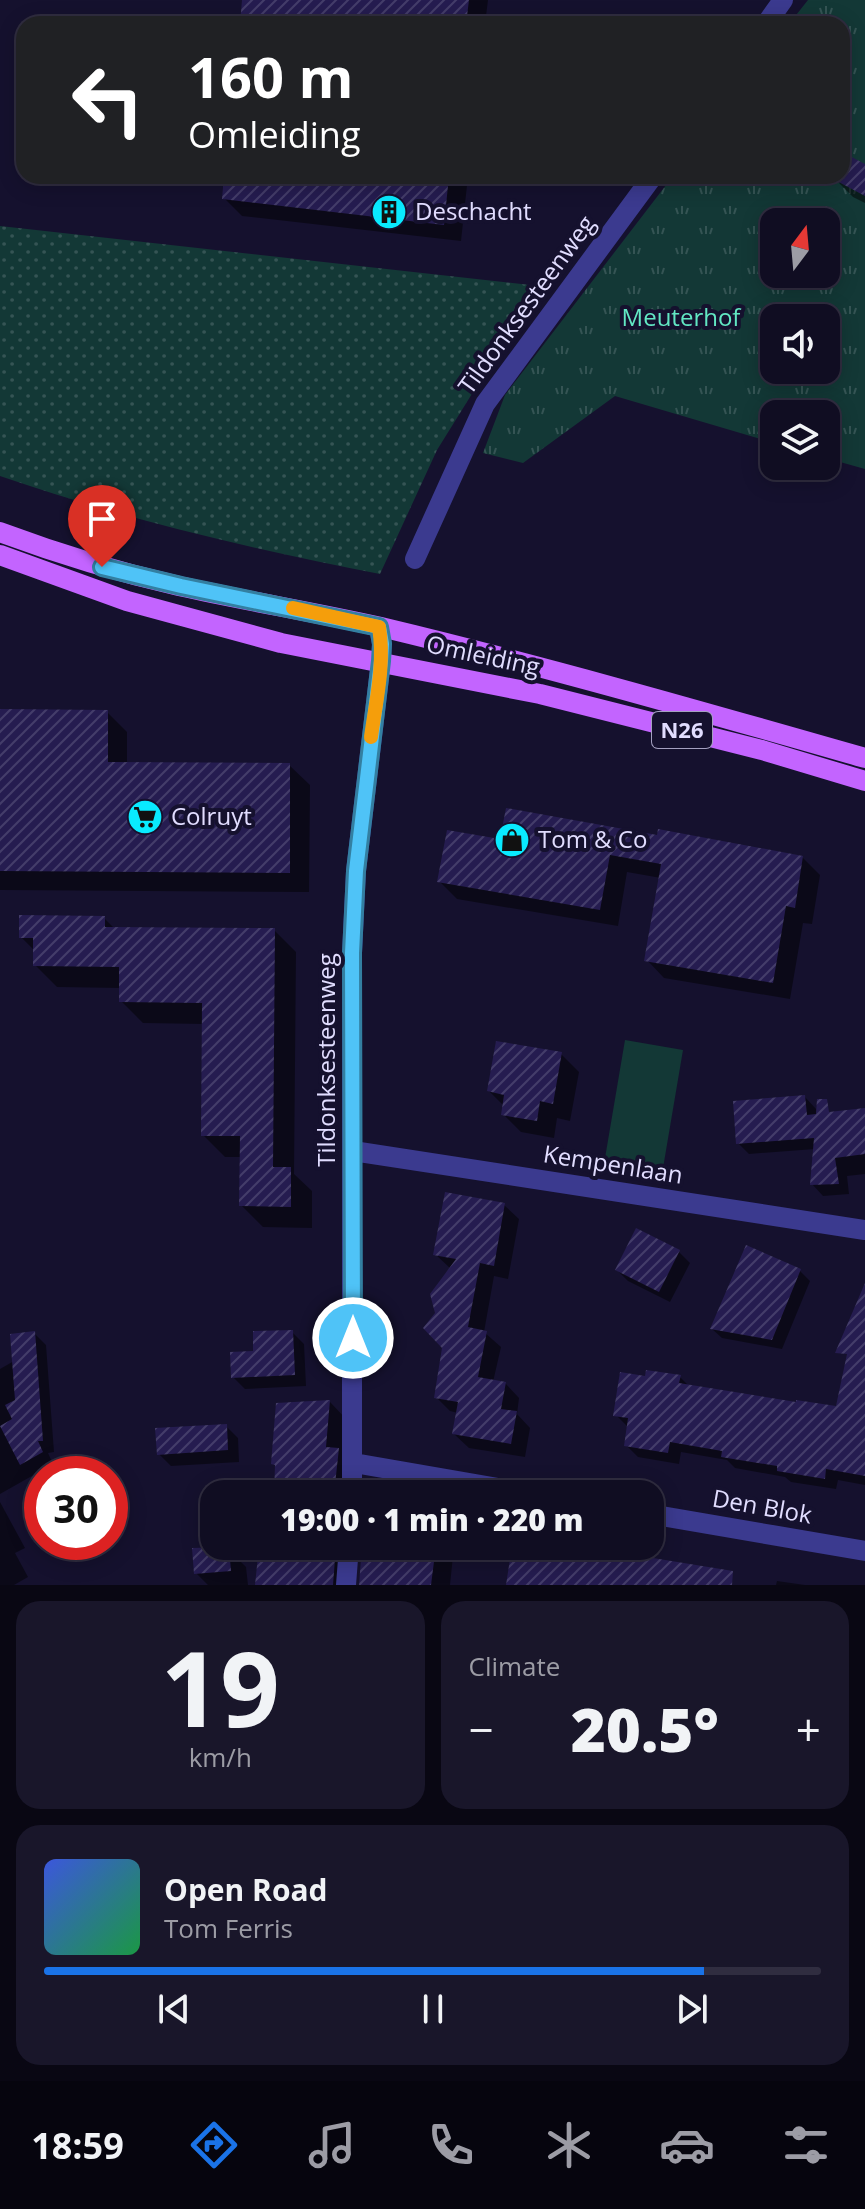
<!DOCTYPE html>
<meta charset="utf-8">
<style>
body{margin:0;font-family:"Open Sans",sans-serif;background:#19162a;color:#f1f3f6;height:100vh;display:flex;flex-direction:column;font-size:30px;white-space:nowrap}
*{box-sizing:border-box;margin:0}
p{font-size:26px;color:#9c9ca5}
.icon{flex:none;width:44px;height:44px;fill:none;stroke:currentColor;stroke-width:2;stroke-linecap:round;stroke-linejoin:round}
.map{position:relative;height:1585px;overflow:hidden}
.sheet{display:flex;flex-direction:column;gap:16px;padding:16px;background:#090713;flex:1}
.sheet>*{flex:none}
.banner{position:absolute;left:16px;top:16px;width:834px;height:168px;border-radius:24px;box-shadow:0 4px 20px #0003,0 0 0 2px #302d40;background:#202124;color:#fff;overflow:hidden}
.needle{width:52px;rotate:16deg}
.buttons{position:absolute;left:760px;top:208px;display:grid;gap:16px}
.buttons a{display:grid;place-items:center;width:80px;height:80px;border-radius:16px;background:#100d22;box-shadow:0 4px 20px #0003,0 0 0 2px #302d40;font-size:40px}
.speed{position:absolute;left:24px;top:1456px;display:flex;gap:16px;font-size:40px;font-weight:700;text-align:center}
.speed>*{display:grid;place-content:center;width:104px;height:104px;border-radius:50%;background:#100d22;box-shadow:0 4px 20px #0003,0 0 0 2px #302d40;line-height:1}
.speed .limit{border:12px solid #d22;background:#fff;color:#111}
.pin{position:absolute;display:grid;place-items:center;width:68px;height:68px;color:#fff;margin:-82px -34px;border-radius:50% 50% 50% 0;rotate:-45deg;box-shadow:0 0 8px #0007}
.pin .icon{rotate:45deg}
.me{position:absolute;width:88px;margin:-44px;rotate:0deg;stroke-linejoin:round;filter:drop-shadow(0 0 6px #0008)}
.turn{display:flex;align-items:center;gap:28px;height:168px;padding:0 40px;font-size:36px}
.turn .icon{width:104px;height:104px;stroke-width:2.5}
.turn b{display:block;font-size:56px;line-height:68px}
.big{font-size:60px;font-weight:800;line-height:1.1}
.sheet .widget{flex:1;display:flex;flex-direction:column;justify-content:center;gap:12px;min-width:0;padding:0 28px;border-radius:24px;background:#19162a}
.sheet .dial{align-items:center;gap:0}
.dial b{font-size:104px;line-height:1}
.song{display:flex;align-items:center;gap:24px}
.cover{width:96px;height:96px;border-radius:12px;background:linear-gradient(135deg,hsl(230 70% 55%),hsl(140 70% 35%))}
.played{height:8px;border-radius:4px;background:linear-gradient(90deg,#1a73e8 85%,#302d40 85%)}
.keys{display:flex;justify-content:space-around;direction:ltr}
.heat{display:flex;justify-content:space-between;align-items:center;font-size:44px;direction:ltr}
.sheet .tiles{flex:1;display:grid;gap:16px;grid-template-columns:1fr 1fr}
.widget:last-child{grid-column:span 2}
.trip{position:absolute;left:200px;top:1480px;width:464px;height:80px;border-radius:24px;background:#100d22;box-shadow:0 4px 20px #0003,0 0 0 2px #302d40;font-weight:800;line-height:80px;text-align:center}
.menu{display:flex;height:128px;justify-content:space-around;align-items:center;background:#06050e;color:#9c9ca5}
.menu .icon{width:56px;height:56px}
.menu .selected{color:#1a73e8}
.menu b{font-size:36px;color:#f1f3f6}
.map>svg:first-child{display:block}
.grass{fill:url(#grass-dots)}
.park{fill:url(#park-tufts);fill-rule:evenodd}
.garden{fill:#133836}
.shadow{fill:#0007}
.building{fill:url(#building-hatch)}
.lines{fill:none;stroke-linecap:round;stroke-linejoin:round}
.minor{stroke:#3b3a8f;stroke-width:20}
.primary{stroke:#c364ff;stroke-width:20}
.route-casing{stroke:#337fa1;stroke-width:20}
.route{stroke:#4fc3f7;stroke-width:14}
.slow{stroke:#f59e0b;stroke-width:14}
.labels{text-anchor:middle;stroke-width:8;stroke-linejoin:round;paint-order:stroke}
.shield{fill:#15112e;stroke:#a4a0c0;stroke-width:2}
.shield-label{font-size:22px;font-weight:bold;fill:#e1ddff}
.poi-label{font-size:24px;fill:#e1ddff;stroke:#15112e;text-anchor:start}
.street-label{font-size:24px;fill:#e1ddff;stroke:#15112e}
.park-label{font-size:24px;fill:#62e7c3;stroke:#15112e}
</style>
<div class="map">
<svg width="865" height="1585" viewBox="0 0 865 1585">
<defs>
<pattern id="grass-dots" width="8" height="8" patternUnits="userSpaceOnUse" patternTransform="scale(2)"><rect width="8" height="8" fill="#133836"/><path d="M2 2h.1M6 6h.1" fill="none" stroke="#355454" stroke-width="1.8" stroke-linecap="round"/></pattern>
<pattern id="park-tufts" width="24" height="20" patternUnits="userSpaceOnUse" patternTransform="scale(2)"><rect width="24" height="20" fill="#133836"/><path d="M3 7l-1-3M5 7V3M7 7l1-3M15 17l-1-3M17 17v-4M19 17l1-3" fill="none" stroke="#355454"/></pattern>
<pattern id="building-hatch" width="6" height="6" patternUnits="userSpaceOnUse" patternTransform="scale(2)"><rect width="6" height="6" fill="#251c50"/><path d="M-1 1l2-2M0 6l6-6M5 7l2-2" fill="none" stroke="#443d6a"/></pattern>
</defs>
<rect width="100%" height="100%" fill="#15112e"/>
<!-- grass -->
<path class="grass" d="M0 226 539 286 437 450 380 574C251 549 125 519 0 476Z"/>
<!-- park -->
<path class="park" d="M808 0H865V469L826 458V414H774V443L615 396 523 463 483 453 505 395 673 176H842V24H789ZM774 222H826V274H774ZM774 318H826V370H774Z"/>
<!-- garden -->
<path class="garden" d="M625 1040 683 1050 662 1174 604 1164Z"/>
<!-- shadow -->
<path class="shadow" d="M244 0H488L485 24H242Z
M842 166 865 167V203L853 197 835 179 837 176H842Z
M226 176H468L461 241 242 216 224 198Z
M0 711 107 712 127 732V764L289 765 310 785 309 892 0 890Z
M658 838 802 857 820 875 812 924 803 923 790 999 664 978 647 960 661 878 627 872 618 926 457 899 439 881 502 841Z
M104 918 115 929 274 930 296 952 294 1174 312 1191V1228L263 1227 241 1205V1157H225L203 1135 204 1024 143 1023 121 1001V988L57 987 35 965V951L21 937Z
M561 1054 579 1072 570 1121 557 1118 554 1138 521 1132 503 1114 504 1106 489 1091Z
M805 1097 816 1109 817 1116 865 1110V1174L847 1176 849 1194 823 1196 812 1184 815 1149 749 1154 738 1143Z
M504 1205 519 1219 508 1279 494 1276 484 1332 501 1347 493 1382 505 1383 519 1398 517 1414 530 1428 525 1457 469 1448 454 1434 458 1413 450 1411 436 1397 445 1347 438 1314 451 1269 435 1254Z
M679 1252 690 1263 670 1302 628 1281 617 1270Z
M800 1271 810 1281 782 1349 722 1338 712 1329Z
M292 1332 304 1344 306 1386 245 1389 233 1377 256 1353Z
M34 1333 46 1345 54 1452 48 1453 53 1464 0 1494V1369L14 1361Z
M680 1377 689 1386 865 1414V1485L838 1480 836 1489 791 1482 785 1477 735 1468 727 1460 681 1452 679 1464 638 1457 626 1445 629 1428 616 1415 647 1378Z
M330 1402 347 1420 353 1494H277V1468L273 1463Z
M226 1426 238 1438 239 1462 171 1466 159 1454Z
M0 1502 25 1548 15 1553 28 1577 14 1585H0Z
M271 1546H454L450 1585H361L363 1549 353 1563 352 1585H257Z
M228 1549 246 1567 248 1585H208L196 1573Z
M777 1581 805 1585H776Z"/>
<!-- building -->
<path class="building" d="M242 0H469L466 24H240Z
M846 154 865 164V196L833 179 834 176H842V161Z
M224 176H449L444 225 222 199Z
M0 709 108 710V762L290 763V873L0 871Z
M506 808 657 835 658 829 803 856 795 908 786 906 773 983 644 961 661 864 610 855 600 910 437 882 447 830 500 839Z
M19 915 105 916V927L275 928 273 1167H291V1207L239 1206 240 1136H201L202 1003 119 1002V967L33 966V938H19Z
M496 1041 562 1052 553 1104 540 1101 537 1121 501 1115 504 1095 487 1091Z
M805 1095 807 1115 816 1114 817 1099H827L829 1112 865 1108V1154L835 1158 839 1184 810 1185 814 1138 736 1144 733 1101Z
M445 1192 505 1203 494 1266 480 1263 468 1327 487 1331 478 1377 506 1382 501 1409 517 1411 511 1444 452 1434 458 1402 434 1398 442 1348 423 1328 435 1313 430 1294 456 1259 433 1255Z
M636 1228 680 1250 659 1292 615 1270Z
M746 1245 801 1269 772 1340 710 1329Z
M865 1283V1476L826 1469 825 1479 777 1471V1466L721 1457 722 1451 670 1442 668 1453 624 1446 628 1418 613 1416 620 1372 645 1376 646 1370 681 1375 679 1383 796 1402V1400L836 1406 847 1354 835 1353Z
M293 1330 295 1375 231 1378 230 1352 253 1351V1331Z
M35 1331 43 1441H38L43 1452 20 1465 0 1426 12 1419 5 1405 15 1400 10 1334Z
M330 1400 326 1447 339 1448 334 1494H274L275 1465 271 1464 276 1403Z
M227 1424 228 1450 157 1455 155 1428Z
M259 1546H336L333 1585H255Z
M362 1546H436L431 1585H359Z
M512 1546H579L733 1571 732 1585H506Z
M229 1547 231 1571 194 1574 192 1548Z"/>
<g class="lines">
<!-- minor -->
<path class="minor" d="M766 24 783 0
M415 559 485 404 653 176
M353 1151 865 1230
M354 1463 532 1494
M352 1494V953L356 871 381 661 382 644 379 627
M650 1514 865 1551
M346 1585 349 1546"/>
<!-- primary -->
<path class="primary" d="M0 532C59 554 118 572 179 586 246 601 314 612 381 627 544 666 704 712 865 758
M0 555 127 601 281 643 540 694 762 750 865 781"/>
</g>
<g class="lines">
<defs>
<path id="route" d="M102 567 181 586 379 627 382 644 381 661 356 871 352 953 353 1338"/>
</defs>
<!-- route casing -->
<use href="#route" class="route-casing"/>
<!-- route -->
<use href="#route" class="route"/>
<!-- slow -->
<path class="slow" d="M293 608 379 627C385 663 376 701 371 737"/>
</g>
<!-- icons -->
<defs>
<symbol id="building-disc" viewBox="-11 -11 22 22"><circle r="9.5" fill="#09eaff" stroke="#15112e"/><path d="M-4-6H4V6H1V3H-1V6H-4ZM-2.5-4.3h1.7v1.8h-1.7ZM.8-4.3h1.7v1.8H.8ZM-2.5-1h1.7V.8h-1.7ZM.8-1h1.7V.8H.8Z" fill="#111"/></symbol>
<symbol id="supermarket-disc" viewBox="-11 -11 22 22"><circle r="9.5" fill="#09eaff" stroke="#15112e"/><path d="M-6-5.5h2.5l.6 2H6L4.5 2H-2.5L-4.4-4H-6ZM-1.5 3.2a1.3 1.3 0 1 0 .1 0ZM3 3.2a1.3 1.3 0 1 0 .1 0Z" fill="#111"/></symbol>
<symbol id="shop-disc" viewBox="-11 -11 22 22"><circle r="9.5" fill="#09eaff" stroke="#15112e"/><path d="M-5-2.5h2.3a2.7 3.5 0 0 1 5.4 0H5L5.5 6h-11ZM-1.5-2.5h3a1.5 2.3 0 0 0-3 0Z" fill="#111"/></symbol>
</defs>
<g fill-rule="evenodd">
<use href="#building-disc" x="369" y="192" width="40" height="40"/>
<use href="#supermarket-disc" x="125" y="797" width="40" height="40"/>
<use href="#shop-disc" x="492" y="820" width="40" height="40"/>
</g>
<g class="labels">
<!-- shield labels -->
<rect class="shield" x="652" y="712" width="60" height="36" rx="6"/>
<g class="shield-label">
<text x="682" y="738">N26</text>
</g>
<!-- poi labels -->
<g class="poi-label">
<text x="415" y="220">Deschacht</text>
<text x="171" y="825">Colruyt</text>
<text x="538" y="848">Tom &amp; Co</text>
</g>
<!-- street labels -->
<g class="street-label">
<text transform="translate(527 305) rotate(-54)" y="8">Tildonksesteenweg</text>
<text transform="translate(483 656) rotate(12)" y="8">Omleiding</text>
<text transform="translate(327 1060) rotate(-90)" y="8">Tildonksesteenweg</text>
<text transform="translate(613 1165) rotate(9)" y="8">Kempenlaan</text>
<text transform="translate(762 1507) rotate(10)" y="8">Den Blok</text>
</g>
<!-- park labels -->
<g class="park-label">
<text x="681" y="326">Meuterhof</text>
</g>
</g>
</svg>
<div class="buttons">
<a><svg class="needle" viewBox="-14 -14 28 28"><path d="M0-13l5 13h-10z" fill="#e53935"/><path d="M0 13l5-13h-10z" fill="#9c9ca5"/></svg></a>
<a><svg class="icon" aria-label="sound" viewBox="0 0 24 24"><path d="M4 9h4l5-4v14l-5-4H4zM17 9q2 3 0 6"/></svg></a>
<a><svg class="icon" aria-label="layers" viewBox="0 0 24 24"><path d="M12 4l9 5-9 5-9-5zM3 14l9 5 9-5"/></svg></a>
</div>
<div class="speed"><div class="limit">30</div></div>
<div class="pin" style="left:102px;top:567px;background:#d93025"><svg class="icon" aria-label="arrive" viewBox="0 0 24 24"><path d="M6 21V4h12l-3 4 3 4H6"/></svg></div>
<svg class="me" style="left:353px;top:1338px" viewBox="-20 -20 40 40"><circle r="17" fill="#4fc3f7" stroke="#fff" stroke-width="3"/><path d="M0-11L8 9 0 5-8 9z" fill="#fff"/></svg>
<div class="trip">19:00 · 1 min · 220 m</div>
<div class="banner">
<div class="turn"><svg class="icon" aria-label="left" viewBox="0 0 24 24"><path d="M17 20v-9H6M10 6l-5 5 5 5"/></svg><div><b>160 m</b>Omleiding</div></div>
</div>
</div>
<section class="sheet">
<div class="tiles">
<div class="widget dial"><b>19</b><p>km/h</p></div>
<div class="widget"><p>Climate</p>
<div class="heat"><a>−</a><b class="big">20.5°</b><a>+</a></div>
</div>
<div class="widget">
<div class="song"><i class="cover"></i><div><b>Open Road</b><p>Tom Ferris</p></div></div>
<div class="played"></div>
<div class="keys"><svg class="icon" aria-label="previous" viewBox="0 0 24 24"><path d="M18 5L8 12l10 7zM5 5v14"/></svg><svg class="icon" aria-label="pause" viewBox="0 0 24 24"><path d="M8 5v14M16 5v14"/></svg><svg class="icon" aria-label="next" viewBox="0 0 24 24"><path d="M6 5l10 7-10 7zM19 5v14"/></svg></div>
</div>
</div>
</section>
<nav class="menu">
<b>18:59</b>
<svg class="icon selected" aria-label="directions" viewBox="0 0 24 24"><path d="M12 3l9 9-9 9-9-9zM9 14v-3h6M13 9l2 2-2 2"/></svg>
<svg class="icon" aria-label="music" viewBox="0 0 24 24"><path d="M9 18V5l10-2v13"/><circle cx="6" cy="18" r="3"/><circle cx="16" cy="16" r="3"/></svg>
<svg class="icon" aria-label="phone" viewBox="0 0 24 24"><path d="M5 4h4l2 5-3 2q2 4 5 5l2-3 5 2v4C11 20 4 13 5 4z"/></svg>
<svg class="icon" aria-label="climate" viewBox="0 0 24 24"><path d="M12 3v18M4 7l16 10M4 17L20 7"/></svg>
<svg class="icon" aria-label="car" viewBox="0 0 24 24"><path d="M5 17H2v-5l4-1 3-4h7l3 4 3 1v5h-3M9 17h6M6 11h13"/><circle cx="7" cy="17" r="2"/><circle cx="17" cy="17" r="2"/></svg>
<svg class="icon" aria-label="filters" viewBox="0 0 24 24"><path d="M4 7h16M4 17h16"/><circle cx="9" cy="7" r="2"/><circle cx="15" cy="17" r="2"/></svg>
</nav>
